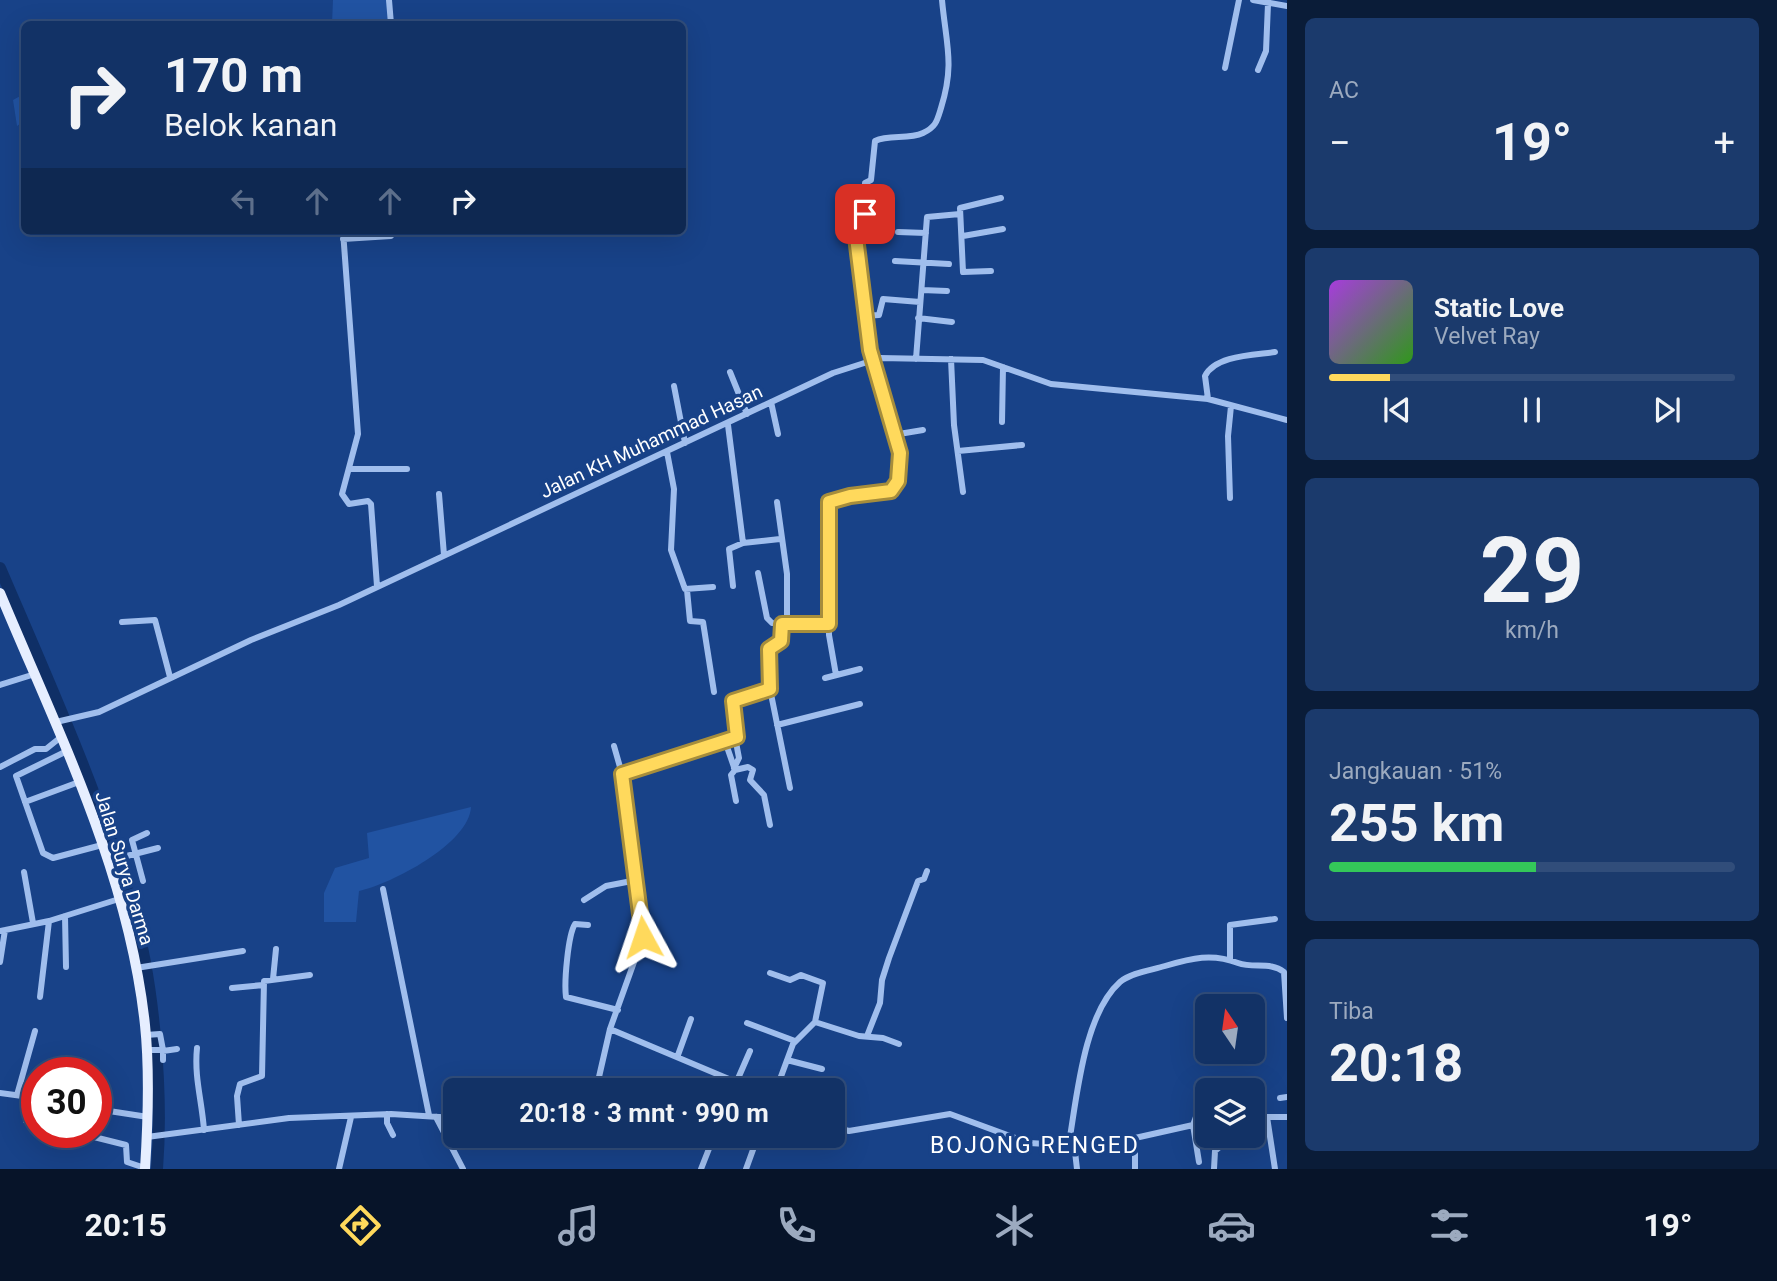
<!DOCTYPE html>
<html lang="id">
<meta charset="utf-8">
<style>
body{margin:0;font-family:Roboto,sans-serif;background:#1b3a6c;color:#f1f3f6;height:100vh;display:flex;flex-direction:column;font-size:26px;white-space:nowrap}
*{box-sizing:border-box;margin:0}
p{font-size:23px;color:#9caabf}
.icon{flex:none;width:38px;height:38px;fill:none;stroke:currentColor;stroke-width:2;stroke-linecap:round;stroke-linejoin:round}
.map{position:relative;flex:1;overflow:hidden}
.side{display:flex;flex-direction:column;gap:18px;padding:18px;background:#0a1c38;width:490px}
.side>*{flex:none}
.top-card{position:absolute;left:21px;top:21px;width:665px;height:214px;border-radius:10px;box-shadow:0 7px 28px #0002,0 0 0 2px #314d7a;background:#123266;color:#f1f3f6;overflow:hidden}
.needle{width:46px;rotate:347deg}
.buttons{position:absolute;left:1195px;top:994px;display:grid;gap:14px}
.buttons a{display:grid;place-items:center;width:70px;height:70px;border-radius:10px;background:#123266;box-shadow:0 7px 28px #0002,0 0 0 2px #314d7a;font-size:35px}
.speed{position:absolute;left:21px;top:1057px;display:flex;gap:14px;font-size:35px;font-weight:700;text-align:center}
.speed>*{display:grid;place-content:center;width:91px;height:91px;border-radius:50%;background:#123266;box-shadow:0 7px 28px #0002,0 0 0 2px #314d7a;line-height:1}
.speed .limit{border:10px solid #d22;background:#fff;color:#111}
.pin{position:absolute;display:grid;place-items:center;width:60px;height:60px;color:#fff;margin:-30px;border-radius:14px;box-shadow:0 4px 10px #0006}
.me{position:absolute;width:77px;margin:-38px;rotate:355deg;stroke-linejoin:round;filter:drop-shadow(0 0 5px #0008)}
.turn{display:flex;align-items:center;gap:24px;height:147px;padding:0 28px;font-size:32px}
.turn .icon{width:91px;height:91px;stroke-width:2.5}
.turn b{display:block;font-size:49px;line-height:60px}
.lanes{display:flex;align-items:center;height:66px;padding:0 28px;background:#0003;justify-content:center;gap:35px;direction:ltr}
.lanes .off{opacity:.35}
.big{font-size:52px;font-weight:700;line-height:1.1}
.side .tile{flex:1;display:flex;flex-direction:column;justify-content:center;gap:10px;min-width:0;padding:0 24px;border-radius:10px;background:#1b3a6c}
.side .dial{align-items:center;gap:0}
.dial b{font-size:91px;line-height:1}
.song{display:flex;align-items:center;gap:21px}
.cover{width:84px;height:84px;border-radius:10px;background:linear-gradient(135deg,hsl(280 70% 55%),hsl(110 70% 35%))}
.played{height:7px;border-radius:4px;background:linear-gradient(90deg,#ffd95c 15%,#314d7a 15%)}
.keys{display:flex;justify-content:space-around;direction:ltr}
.heat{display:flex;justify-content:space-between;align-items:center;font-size:38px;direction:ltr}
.charge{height:10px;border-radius:5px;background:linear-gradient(90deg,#34c759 51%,#314d7a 0)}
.trip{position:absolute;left:443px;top:1078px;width:402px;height:70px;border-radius:10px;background:#123266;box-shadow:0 7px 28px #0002,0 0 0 2px #314d7a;font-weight:700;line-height:70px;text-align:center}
.dock{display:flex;height:112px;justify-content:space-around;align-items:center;background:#071429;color:#9caabf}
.dock .icon{width:49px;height:49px}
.dock .current{color:#ffd95c}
.dock b{font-size:32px;color:#f1f3f6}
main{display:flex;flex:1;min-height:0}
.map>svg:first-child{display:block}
.green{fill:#2153a2}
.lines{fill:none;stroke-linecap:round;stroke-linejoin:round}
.river{stroke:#0f2f66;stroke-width:12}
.minor{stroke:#a0beed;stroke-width:6}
.primary{stroke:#e6eeff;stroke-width:10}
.route-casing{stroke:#a68d3c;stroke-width:18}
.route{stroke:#ffd95c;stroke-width:12}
.labels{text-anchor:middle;stroke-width:7;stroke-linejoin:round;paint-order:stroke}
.street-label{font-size:19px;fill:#fff;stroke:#184288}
.quarter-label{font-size:23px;letter-spacing:2px;fill:#fff;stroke:#184288}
</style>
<main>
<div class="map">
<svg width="1287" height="1169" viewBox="0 0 1287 1169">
<rect width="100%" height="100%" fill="#184288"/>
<!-- green -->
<path class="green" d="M333 0H391L392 24H332Z
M24 94V121L17 126 13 100Z
M471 807C469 844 391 884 359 891L356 922H324V893L335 868 369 858 367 833Z"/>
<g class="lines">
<!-- river -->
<path class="river" d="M0 568C48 680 99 793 133 910 154 985 163 1092 157 1169"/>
<!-- minor -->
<path class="minor" d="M389 0 391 24
M1253 0 1287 6
M1225 68 1239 0
M1258 70 1266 51 1268 4
M343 231 358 434 342 494 349 504 368 501 371 504 377 586
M411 231 425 232
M898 232 926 233
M963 236 1003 229
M343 239 391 236 394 231
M895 261 949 264
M991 271 963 272 960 208 1001 198
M922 290 947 291
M864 316 879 315 883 299 920 302
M918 318 952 322
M916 359 927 217 960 214
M951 359 954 425 963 492
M730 372 747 414
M674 386 685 443
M1208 399 1205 376C1215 355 1255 355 1275 352
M771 402 778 434
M1002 422 1003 367
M728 425 743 543
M893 435 923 430
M958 451 1022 445
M667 452 674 489 671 550 685 589 713 587
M349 469H407
M439 494 444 555
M1230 498 1228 436 1231 406
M777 502 787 574V622
M758 573 767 618 772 623 829 624
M733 586 729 549 743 543 780 539
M687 590 690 621 703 622 714 692
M122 622 155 620 170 677
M782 624 781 641 769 649 770 689 790 788
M836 675 829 635 827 505 834 499 850 496 891 491 897 485 900 460 870 350 855 227 865 221V183L871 180 875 141C889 134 908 140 923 133 936 127 937 121 941 108 955 64 946 44 942 0
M825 678 860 669
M0 685 35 674
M56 722 99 712 251 640 339 605 833 373 880 358 983 360 1051 384 1208 399 1287 420
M777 725 860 704
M725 741 735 770 748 767 753 770 750 780 764 795 770 825
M67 751 16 776 43 853 53 858 102 845
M0 767 35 749H46L61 737
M734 768 739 758 735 737
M735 770 731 775 736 801
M622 774 737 737 733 701 770 689
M25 802 79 782
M107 861 158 848
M24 872 33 923
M143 881 132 840 147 833
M383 889 429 1115
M584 900 606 886 637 880
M65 916 66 967
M588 925 575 924C568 935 564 982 566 997L618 1010
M0 931 49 921 119 899
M1230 960V925L1275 919
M0 962 5 930
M136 968 243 951
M770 973 790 980 801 975 823 983 815 1022 793 1044 776 1090
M273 979 276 949
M232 988 263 985
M40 997 49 921
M815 1022 859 1036 883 1038 899 1044
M747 1023 795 1041
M610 1029 736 1082
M146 1035 160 1034 163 1050
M867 1036 880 1003 882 980 889 958 918 881 924 879 927 871
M197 1048C194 1077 202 1101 204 1130
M146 1050H163V1060
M163 1051 177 1049
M678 1055 691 1019
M787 1060 822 1069
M598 1086 611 1090
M596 1090 610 1029 643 937 622 774 614 746
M733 1090 750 1051
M0 1093 37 1098
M17 1095 35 1031
M1280 1098 1287 1097
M96 1109 148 1117
M387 1114V1123L393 1135
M436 1117 463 1169
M1253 1117H1287
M1267 1117 1275 1169
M26 1121 37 1124
M239 1125 237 1096 240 1084 262 1076 264 981 310 975
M833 1127 849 1131 950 1114 1029 1143 1047 1144 1135 1138 1193 1125
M74 1132 126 1145 127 1162 145 1168
M822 1136H829
M147 1137 289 1118 391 1114 455 1118
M1135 1138V1169
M530 1139 534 1136
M1069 1143C1077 1096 1084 1014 1120 982 1130 973 1152 970 1165 966 1192 958 1212 953 1238 963 1254 969 1270 961 1284 972L1287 1018
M1074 1143 1077 1169
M654 1146 659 1136
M1199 1162 1193 1125 1200 1106 1208 1104
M339 1169 351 1117
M701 1169 714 1136
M746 1169 758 1136
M1214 1169 1215 1151 1222 1145 1220 1136"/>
<!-- primary -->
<path class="primary" d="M0 593C58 732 129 873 145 1025 150 1072 148 1122 145 1169"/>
</g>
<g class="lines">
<defs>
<path id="route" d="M643 937 622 774 737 737 733 701 770 689 769 649 781 641 782 624H829V502L850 496 891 491 898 481 900 453 870 350 855 229 865 220V214"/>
</defs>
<!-- route casing -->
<use href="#route" class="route-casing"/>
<!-- route -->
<use href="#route" class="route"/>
</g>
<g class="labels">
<!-- street labels -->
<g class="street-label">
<text transform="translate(651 441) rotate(-25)" y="7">Jalan KH Muhammad Hasan</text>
<text transform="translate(125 868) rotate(73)" y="7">Jalan Surya Darma</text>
</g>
<!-- quarter labels -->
<g class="quarter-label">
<text x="1035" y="1153">BOJONG RENGED</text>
</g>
</g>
</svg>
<div class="buttons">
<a><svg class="needle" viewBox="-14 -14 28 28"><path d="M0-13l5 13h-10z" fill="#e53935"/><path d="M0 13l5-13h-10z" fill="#9caabf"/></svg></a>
<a><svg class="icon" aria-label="layers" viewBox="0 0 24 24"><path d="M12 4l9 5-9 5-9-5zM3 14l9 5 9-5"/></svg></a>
</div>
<div class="speed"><div class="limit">30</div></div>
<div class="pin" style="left:865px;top:214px;background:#d93025"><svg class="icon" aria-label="arrive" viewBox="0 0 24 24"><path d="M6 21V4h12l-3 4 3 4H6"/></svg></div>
<svg class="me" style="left:643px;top:937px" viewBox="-20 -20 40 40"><path d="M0-17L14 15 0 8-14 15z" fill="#ffd95c" stroke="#fff" stroke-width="4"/></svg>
<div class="trip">20:18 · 3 mnt · 990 m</div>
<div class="top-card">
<div class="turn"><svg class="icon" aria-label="right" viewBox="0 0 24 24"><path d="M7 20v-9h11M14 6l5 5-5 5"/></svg><div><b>170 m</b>Belok kanan</div></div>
<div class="lanes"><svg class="icon off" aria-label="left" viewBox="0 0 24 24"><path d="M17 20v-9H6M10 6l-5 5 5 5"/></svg><svg class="icon off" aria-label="ahead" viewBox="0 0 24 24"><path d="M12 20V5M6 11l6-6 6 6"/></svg><svg class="icon off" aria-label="ahead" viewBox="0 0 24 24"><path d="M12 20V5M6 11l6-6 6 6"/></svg><svg class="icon" aria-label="right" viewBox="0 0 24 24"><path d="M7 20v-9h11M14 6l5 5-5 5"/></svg></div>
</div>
</div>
<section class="side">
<div class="tile"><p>AC</p>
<div class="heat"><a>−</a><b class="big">19°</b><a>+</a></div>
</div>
<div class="tile">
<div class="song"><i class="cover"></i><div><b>Static Love</b><p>Velvet Ray</p></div></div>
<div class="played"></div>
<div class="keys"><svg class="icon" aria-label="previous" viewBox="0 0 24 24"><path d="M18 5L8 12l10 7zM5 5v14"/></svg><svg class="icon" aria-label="pause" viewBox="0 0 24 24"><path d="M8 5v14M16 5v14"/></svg><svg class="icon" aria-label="next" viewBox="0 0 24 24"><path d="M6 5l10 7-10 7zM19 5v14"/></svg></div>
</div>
<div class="tile dial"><b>29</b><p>km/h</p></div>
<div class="tile"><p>Jangkauan · 51%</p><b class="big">255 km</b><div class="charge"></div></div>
<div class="tile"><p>Tiba</p><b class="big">20:18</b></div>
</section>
</main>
<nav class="dock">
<b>20:15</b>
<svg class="icon current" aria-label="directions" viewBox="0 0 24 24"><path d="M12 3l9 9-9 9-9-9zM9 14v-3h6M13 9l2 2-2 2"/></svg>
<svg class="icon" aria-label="music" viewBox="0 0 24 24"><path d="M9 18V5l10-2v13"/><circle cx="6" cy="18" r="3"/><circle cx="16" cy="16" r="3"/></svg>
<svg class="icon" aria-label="phone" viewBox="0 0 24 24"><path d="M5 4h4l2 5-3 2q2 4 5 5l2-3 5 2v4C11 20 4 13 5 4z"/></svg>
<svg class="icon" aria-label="climate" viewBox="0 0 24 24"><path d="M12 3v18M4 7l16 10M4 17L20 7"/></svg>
<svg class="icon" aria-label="car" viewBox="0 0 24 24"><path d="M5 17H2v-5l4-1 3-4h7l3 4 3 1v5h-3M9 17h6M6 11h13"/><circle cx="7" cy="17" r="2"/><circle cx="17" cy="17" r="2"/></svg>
<svg class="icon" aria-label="filters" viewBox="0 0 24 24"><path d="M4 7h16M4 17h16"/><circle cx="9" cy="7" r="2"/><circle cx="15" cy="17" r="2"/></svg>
<b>19°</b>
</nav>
